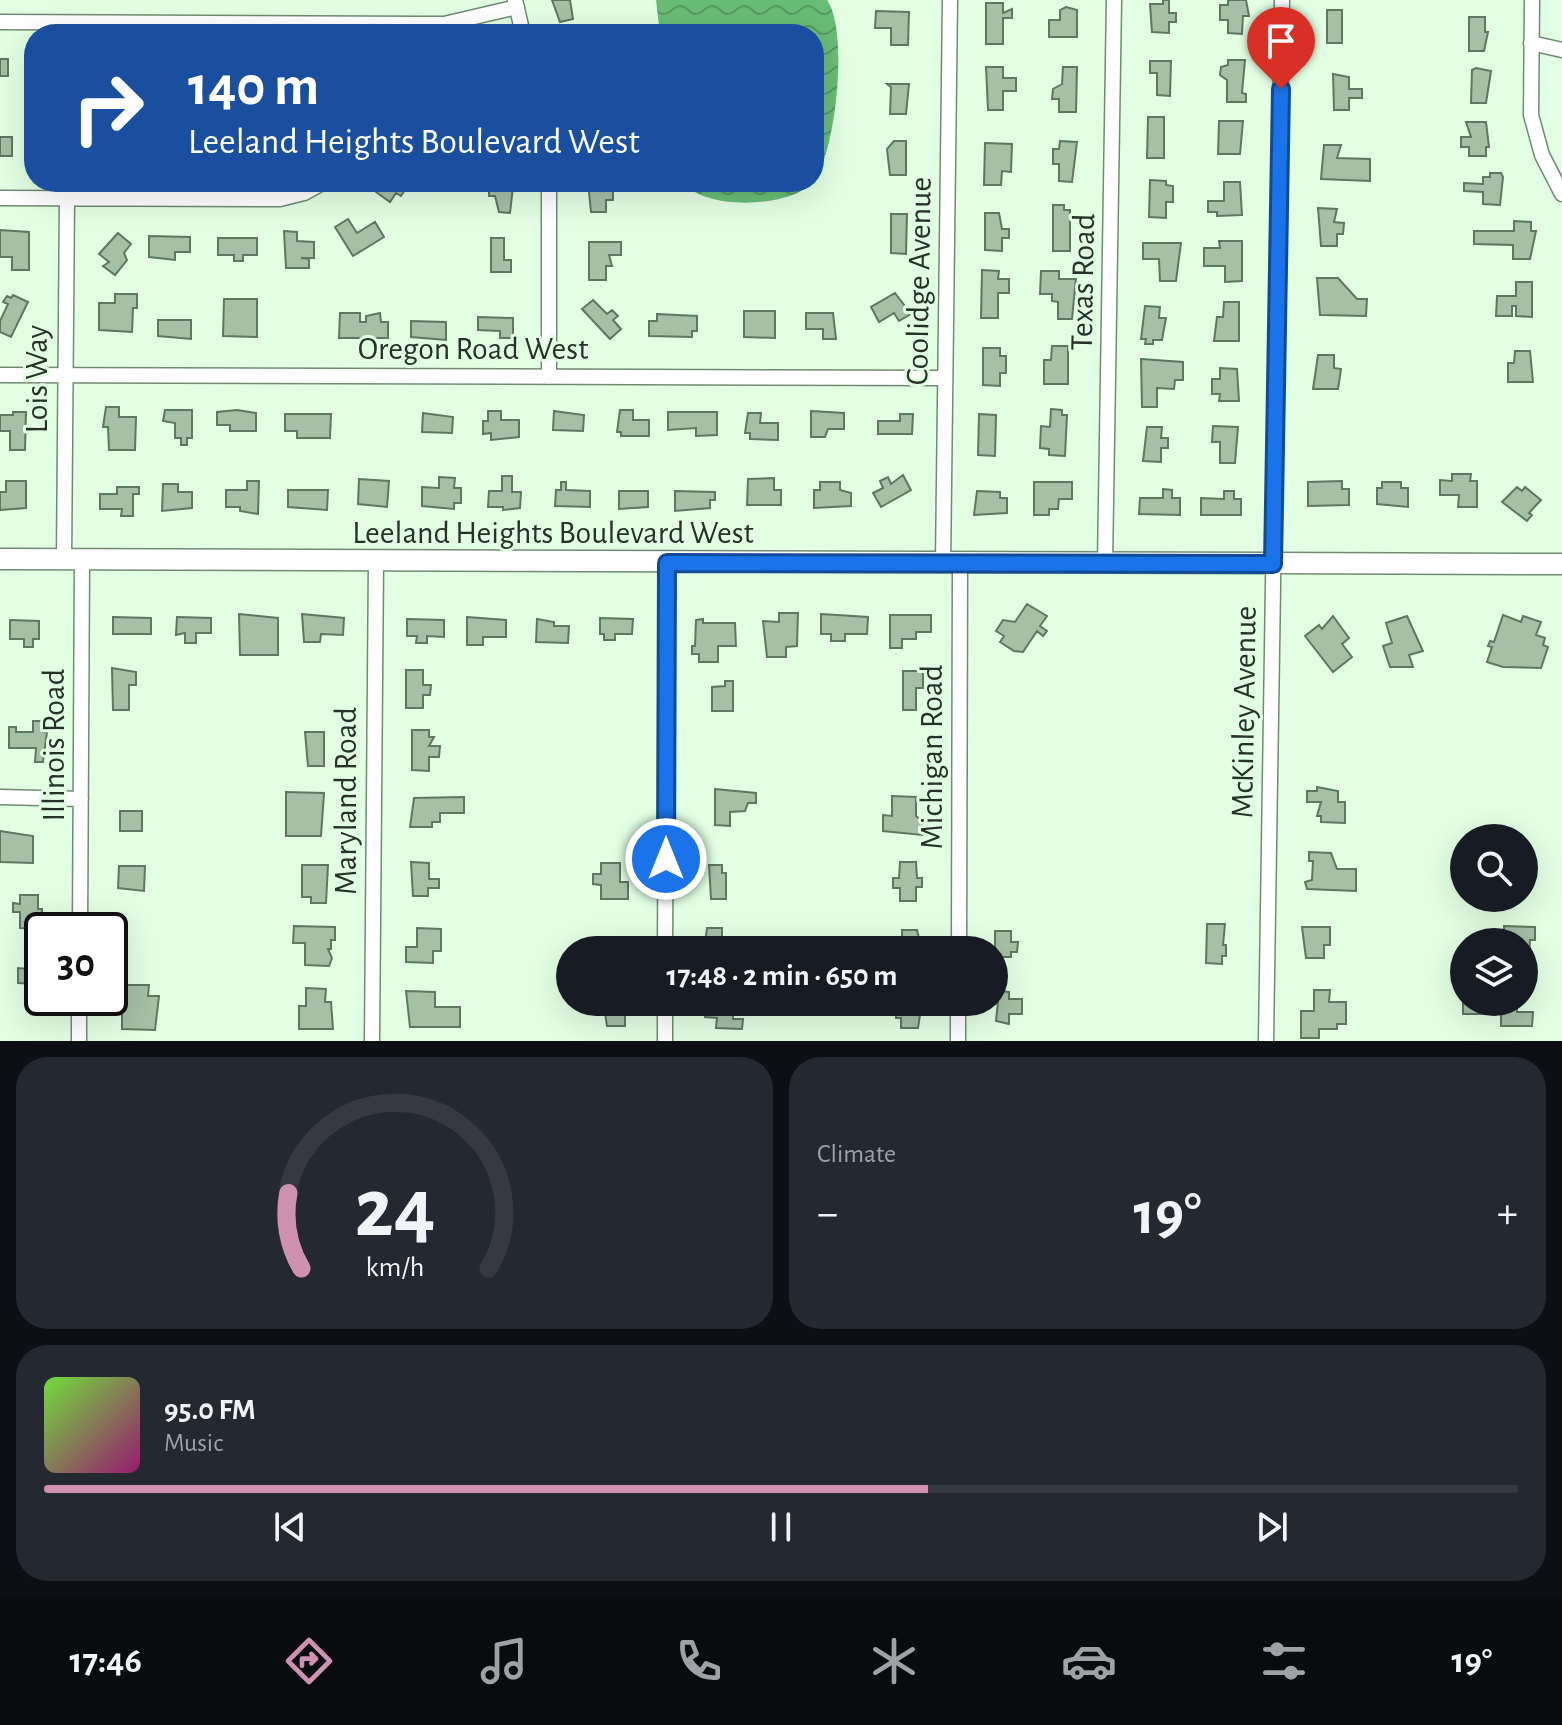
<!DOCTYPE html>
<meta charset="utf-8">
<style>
body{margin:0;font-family:"Alegreya Sans",sans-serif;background:#242831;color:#f1f3f6;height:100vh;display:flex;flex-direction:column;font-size:30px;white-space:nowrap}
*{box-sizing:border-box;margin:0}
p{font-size:26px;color:#9ea1a6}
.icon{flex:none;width:44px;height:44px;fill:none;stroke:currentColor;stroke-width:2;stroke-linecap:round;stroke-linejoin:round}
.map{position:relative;height:1041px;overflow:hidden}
.panel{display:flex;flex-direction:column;gap:16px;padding:16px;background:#0d0f14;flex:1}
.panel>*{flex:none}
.top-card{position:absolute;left:24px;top:24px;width:800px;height:168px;border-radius:32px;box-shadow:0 8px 32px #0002;background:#1a4fa0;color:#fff;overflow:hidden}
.fabs{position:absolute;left:1450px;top:824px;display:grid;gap:16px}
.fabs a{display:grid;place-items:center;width:88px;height:88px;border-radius:50%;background:#171b24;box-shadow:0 8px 32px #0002;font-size:40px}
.speed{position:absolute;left:24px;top:912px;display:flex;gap:16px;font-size:40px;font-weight:700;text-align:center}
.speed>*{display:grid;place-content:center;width:104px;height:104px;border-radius:50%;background:#171b24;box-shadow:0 8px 32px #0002;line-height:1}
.speed .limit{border:4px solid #111;border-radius:12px;background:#fff;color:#111}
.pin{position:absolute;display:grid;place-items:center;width:68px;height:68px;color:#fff;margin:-82px -34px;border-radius:50% 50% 50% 0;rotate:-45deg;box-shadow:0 0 8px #0007}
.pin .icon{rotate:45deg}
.me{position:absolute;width:88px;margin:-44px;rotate:0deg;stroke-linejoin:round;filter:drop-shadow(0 0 6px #0008)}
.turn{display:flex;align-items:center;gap:28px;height:168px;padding:0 32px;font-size:36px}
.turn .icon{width:104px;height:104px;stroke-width:2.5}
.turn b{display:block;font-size:56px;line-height:68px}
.big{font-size:60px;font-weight:600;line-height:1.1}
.panel .tile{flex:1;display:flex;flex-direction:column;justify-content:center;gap:12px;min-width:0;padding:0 28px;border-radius:32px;background:#242831}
.panel .dial{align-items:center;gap:0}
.dial svg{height:208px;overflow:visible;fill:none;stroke:#363941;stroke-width:7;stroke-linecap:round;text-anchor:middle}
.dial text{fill:#f1f3f6;stroke:none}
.song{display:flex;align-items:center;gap:24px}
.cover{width:96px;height:96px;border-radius:12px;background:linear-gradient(135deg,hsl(100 70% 55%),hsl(320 70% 35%))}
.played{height:8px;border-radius:4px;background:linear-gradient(90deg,#cf91b2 60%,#363941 60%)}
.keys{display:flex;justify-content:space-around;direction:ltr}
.heat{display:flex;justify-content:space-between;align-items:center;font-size:44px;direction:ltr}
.panel .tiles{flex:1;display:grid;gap:16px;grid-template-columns:1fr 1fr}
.tile:last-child{grid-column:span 2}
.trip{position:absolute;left:556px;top:936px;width:452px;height:80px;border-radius:40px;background:#171b24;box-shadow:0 8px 32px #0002;font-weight:600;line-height:80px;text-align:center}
.dock{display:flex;height:128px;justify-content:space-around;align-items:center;background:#090b0e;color:#9ea1a6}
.dock .icon{width:56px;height:56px}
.dock .on{color:#cf91b2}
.dock b{font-size:36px;color:#f1f3f6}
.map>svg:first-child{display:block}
.water{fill:url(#water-waves)}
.building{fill:#a5c0a7;stroke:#5d7760;stroke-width:2}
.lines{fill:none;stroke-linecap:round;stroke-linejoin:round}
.minor-casing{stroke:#718b73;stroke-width:17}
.secondary-casing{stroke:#718b73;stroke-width:23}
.minor{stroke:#fff;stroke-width:14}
.secondary{stroke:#fff;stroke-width:20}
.route-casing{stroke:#114b97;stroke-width:20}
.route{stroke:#1a73e8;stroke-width:14}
.labels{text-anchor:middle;stroke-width:6;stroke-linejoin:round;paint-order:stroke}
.street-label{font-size:32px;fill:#263127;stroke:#e2ffe4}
</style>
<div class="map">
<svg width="1562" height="1041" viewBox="0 0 1562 1041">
<defs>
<pattern id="water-waves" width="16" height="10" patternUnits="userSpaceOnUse" patternTransform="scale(2)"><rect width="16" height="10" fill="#69bc76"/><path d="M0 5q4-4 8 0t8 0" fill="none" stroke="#569961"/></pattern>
</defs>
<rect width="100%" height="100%" fill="#e2ffe4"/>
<!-- water -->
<path class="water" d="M656 0H827C849 30 836 151 814 181V34H660Z
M683 182H813C791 208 704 211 683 182Z"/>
<!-- building -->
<path class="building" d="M552 0H570L573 19 560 22Z
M1163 0H1169V13H1176V22H1169V33L1152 32 1150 4H1163Z
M1228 0H1246L1249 16H1243L1242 34 1228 33V20H1220V5H1228Z
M986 3H1003V13L1012 9V18H1003V44H986Z
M1066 7 1077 10V37H1049V20H1060V10Z
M1327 10H1342V43H1327Z
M876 11 909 12 908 45H891V28H875Z
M1469 17H1485V32H1488L1484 51H1469Z
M0 59H8V76H0Z
M1228 60H1245L1242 93 1246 94V102H1227V80L1220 75 1221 67 1228 65Z
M1150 61H1171L1170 96 1157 95V73H1150Z
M986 67H1003V78H1016V91H1003V110H988Z
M1063 67H1077L1076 112H1059V99H1052L1053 89 1062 84Z
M1476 68 1491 71 1486 103H1471L1472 70Z
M1333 74 1349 77V89H1362V98H1349V110H1334Z
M887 84H909L906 114H890L891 87Z
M1148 117H1164V158H1147Z
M1219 121H1243L1240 154H1218Z
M1466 122H1486L1489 147H1486V156H1469V147H1461V137H1471Z
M0 137H12V156H0Z
M30 141H34V159H30Z
M894 141H906V175H890L887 149Z
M1060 141 1077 142 1072 182 1059 181V164H1053V149H1059Z
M985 143 1012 144 1011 172 1002 171 1001 185H984Z
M1324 145H1341L1337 158 1370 159V181L1321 179Z
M1490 173H1501L1503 177 1500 205 1483 204V192L1464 191V183L1483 184V177H1490Z
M1150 180 1166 181V185L1173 186V202H1166V218L1149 217Z
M403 182 408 185 401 196 396 193 390 202 376 192 380 182Z
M496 182H511L513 187 510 213 499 212 495 196H489V187H496Z
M588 182H613V200H606V212H591Z
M1224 182H1240L1242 215 1217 216V212H1208V201H1224Z
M1053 205H1064V210H1070V251H1053Z
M1318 208 1337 209 1334 222 1344 223 1343 234H1337V246H1321Z
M985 213H999L1002 229H1009V238H1002V251L985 250Z
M891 214H907L906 254 891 253Z
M348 219 357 233 375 222 384 237 353 256 335 227Z
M1514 221 1531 222V231H1536L1530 259H1513V245L1474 244V231H1514Z
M0 230 29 232V270H12V257H0Z
M284 231 297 232V241L314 242V258H301L309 259V268H286Z
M118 233 131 244 124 253 127 260 115 275 103 266 109 262 99 254Z
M149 236 190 237V252H175V260L149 257Z
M218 238H257V255H243V261H234V255H218Z
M491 238H504V260H511V272H491Z
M1219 241H1242V281L1225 282V266H1204V248H1220Z
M589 242H621V255H609L612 266H606V280H589Z
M1143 243H1181L1176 281H1160L1159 259H1143Z
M982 270 999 271 998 279H1009V293H998V318H981Z
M1041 271H1059V279H1076L1072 319H1058V302L1052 301V294H1040Z
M1317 278H1338L1357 299H1367L1366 316 1320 315Z
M1516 282H1532V317L1516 316V306H1512V316H1496L1497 296H1516Z
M895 293 911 314 899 321 894 313 879 322 871 307Z
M115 294H137V308H133L132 332 99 330V303H115Z
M13 295 28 302 11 337 0 332V321L8 304 3 302 7 296 11 298Z
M224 299H257V337L223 336Z
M593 300 607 314 612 310 618 316 613 320 621 329 610 339 582 309Z
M1224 302H1239V341H1214L1217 317H1223Z
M1145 306 1160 307 1159 318H1166L1162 340H1153V344H1145L1146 339H1141Z
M744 311H775V338L744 337Z
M340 313H360V322H366V316L380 313 381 322H388V338H339Z
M806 313H833L836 339H823V329H806Z
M657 314 697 316V331H692V337L649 336V321H657Z
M478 317 513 318V338H500V331L478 330Z
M158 320H191V339L158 336Z
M411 321 446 322V340L411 337Z
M1052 346H1068V384H1044V360H1051Z
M983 348H1000V356H1006V373H1000V386L983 385Z
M1515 351H1530L1533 382H1508V363H1514Z
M1318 355H1334V368L1341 369 1338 389H1313Z
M1141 359 1183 362V380H1175L1174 389 1157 388V407H1142Z
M1220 368 1237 369 1239 401H1219L1220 394H1212V379H1220Z
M106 407H119V417H136L135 450H109L108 427H103Z
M1051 409 1062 410V415H1067L1065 456 1049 455V449L1040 448 1041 426 1050 427Z
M165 410H192V438H187V445H181V438H175V423L163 421Z
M237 410 256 413V431H230V425H217V412Z
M620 410H633V420H649V436H621V432H617Z
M488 411H501V420H519V437L491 440V433L483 434V421H488Z
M554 411 584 415 583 431 553 430Z
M811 411 844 413V429H828L825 437H811Z
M13 412H26L25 450H10V431H0V415H13Z
M668 412H717V435L696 436V428L668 430Z
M423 413 453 417 452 433 422 432Z
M748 413H761L760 423H778V440L750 439V433H745Z
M285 414H331L330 438H297V431H285Z
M900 414H913L912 434H878V421H900Z
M979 414 996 415 995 456 978 455Z
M1213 426 1238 427 1235 463H1220V442H1212Z
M1147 427H1162L1161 438H1168V448H1161V462L1143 461Z
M1452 474H1471L1470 481H1477V507H1458L1459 495H1440V480L1452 481Z
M903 475 911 490 881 507 873 493 883 488 880 481 888 477 891 484Z
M502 476H512V492H521L520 508 503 510V507H488L489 491H502Z
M439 477 455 478 454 488H461V503H454V509L422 506V487L439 488Z
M774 478V490H781V505H747L748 479Z
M359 479 389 481 387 507 358 504Z
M6 481H26V508L0 510V492H6Z
M247 481H259L258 514 240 511V507H226V490H247Z
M1342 481V489H1349V505L1308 506V482Z
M561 482H566V490L590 491V507L555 506 556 490H561Z
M820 482H840V490L851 493V506L814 508V490H820Z
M1034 482H1072V499H1059L1058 509H1049V515H1034Z
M1382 482H1401V488H1408V507L1377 504V488H1382Z
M163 484H178V492H192V508L162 511Z
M117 487H139V494H133V516H121L122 509H100V494H117Z
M1517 487 1522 491 1525 487 1541 500 1529 513 1532 515 1527 521 1502 502Z
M1163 489 1172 490V498H1180V515L1139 514 1140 498H1163Z
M288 490H328L327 510 288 507Z
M619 491H648V507L619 509Z
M675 491 715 492V500H710V508L675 511Z
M977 491 1000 492V498H1007V513L974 515Z
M1224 491H1234V499H1241V515H1201V498L1224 499Z
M1027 604 1047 616 1040 626 1047 631 1043 636 1037 631 1023 652 1014 651 1000 642 1004 636 996 631 1003 620 1015 622Z
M779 613H798L797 646 786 647V657H767L763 621 779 622Z
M239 614 278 618V655H240Z
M302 614 344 618 343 635 321 634 320 642H304Z
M821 614 868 617 867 634H845V641H831V634H821Z
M890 615H931V632H916V639H902V648H890Z
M1503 615 1521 622 1523 616 1541 622 1536 635 1545 638 1543 645 1548 647 1541 668 1503 667 1487 662 1492 647 1488 646 1490 641 1494 642Z
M1333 616 1349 638 1342 644 1352 657 1333 672 1305 636 1319 625 1322 629Z
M1407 616 1423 651 1409 655 1413 667H1390L1383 646 1392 643 1386 623Z
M113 617 151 618V634H113Z
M177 617 211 618V633H196V643H185V633L176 635Z
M467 617 506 620V637H483V645H467Z
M600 618 633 619 632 634H615V640H604V634H600Z
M407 619 444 620V637L427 636V643H416L417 636H407Z
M537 619 554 622V626H569L568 643 536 642Z
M703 619V623H735L736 646H718V662H699V654H692V646H695L696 620Z
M10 620 39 621V639H33V647H24V639H10Z
M112 668 136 672V685H129V710H113Z
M406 670H423V685H431L430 695H423V708H406Z
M903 671H923V688H916V710H903Z
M725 681H733V711H712V687L725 686Z
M33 721H43V732H47L43 762H35L36 748H9V727H16V732H33Z
M412 730H429V737H434L429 746H440L439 757H429V771L412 770Z
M305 732H324V766H308Z
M1317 787 1338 791V802H1345V823L1321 822V816H1317L1321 802H1307V791H1317Z
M715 789 756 793V803H748L745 811 730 812V826L715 825Z
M286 792 324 793 321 836H286Z
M892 796 916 797V816L922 821V835L883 831V815L892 816Z
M464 797V813H440V822H432V827H410L414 798Z
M120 811H142V831H120Z
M0 831 33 836V863L0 862Z
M1309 852 1331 853 1337 869H1356V891L1307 889 1305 882 1312 880 1313 861H1309Z
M411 862 429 863V879H439V888H428V896H413Z
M900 862H916L917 878H922V887H916V901H900V888H893V878H899Z
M601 863H620V882H628V899H601V885L593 884V874H601Z
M302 865H328L326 903H311V897H302Z
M709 865H722V873H726V899H711Z
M119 866H145L144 891 118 888Z
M20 895H38V909H42V914H38V929L20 928V912H13V903L20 904Z
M1207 924H1225L1223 945H1226V956H1222V964L1206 963Z
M294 926 335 927V940H331V949H328L332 958 329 966 305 965V943H293Z
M1504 926 1535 927V940H1530L1529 961H1524V942H1504Z
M1302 927H1330V945H1324V958H1306Z
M417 928 441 929V951H433V963L406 962V947H417Z
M707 928H722V938H730V949L704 950Z
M902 930H917L922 950H894V938L902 937Z
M995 931H1011V942H1018L1017 952H1011V957H995Z
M28 961H42V990H36V984L18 983V968L28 969Z
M116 985H149L148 996H159L155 1030 122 1029V996H116Z
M306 988 326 989 325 1002H331L333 1029H299V1006H306Z
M1314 990H1330L1329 1002H1346V1024H1337V1029H1319V1038H1301V1011H1314Z
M406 991 435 992V1007H460V1027H410Z
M999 991 1009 992V999H1022V1014H1009V1024L996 1021Z
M1463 991 1464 1002H1517V1012H1533L1532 1026H1501V1014H1463Z
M608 1002 625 1004V1026H607L604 1007H608Z
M717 1002H733V1019H743L742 1029 716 1028 717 1018 705 1017V1006H717Z
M891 1002H922L918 1028H901V1018H896V1005Z"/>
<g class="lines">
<defs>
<path id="minor" d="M515 0 523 34
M1532 0 1531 115 1542 155 1562 194
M0 22 422 24H444L517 7
M1531 43 1562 50
M549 182V377
M0 198 280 199 304 193 324 182
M0 375 945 378
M64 560 67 198
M943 564 950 0
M1105 564 1114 0
M0 797 81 799
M80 930 82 560
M665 950 667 563
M959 950 960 564
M79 1041V998
M372 1041 376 561
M665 1041V1002
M958 1041V1002
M1266 1041 1282 0"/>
<path id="secondary" d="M0 559 1562 564"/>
</defs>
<!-- minor casing -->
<use href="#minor" class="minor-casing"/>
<!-- secondary casing -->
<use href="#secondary" class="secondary-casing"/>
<!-- minor -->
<use href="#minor" class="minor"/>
<!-- secondary -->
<use href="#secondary" class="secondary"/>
</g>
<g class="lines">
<defs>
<path id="route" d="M666 859 667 563 1273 564 1281 89"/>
</defs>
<!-- route casing -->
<use href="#route" class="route-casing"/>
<!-- route -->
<use href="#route" class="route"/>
</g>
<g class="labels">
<!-- street labels -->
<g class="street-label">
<text transform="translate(918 281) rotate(-89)" y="11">Coolidge Avenue</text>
<text transform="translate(1082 282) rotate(-89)" y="11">Texas Road</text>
<text x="473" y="359">Oregon Road West</text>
<text transform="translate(36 379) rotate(-90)" y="11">Lois Way</text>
<text x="553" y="543">Leeland Heights Boulevard West</text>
<text transform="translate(1243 712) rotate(-89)" y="11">McKinley Avenue</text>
<text transform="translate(53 745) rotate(-90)" y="11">Illinois Road</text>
<text transform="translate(931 757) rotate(-90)" y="11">Michigan Road</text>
<text transform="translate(345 801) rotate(-90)" y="11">Maryland Road</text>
</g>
</g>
</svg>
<div class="fabs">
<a><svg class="icon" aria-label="search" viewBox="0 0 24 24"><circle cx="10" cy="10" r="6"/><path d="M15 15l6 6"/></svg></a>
<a><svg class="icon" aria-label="layers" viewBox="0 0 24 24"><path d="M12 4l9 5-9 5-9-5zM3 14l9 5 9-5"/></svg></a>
</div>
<div class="speed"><div class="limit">30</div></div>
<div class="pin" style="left:1281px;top:89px;background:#d93025"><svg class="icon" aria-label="arrive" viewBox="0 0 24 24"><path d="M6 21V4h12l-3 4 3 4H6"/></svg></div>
<svg class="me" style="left:666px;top:859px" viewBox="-20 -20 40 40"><circle r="17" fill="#1a73e8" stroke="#fff" stroke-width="3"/><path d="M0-11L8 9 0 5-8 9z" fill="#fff"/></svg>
<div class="trip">17:48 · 2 min · 650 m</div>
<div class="top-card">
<div class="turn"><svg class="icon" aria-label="right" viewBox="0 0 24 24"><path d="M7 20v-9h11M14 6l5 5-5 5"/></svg><div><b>140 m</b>Leeland Heights Boulevard West</div></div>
</div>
</div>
<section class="panel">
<div class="tiles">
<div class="tile dial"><svg viewBox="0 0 100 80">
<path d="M14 69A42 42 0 1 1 86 69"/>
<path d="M14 69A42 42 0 0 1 9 40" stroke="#cf91b2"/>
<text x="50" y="56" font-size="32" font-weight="700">24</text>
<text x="50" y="72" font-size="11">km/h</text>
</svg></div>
<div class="tile"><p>Climate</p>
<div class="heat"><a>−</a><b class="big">19°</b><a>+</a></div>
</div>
<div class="tile">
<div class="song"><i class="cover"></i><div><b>95.0 FM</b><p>Music</p></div></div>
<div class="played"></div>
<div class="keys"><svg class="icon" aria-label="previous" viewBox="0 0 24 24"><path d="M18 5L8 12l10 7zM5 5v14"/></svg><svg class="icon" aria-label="pause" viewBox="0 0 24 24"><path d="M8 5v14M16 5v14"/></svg><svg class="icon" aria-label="next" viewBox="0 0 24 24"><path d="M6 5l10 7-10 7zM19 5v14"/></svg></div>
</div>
</div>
</section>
<nav class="dock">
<b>17:46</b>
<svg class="icon on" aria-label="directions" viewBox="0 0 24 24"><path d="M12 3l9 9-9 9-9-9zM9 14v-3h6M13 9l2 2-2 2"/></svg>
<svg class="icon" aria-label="music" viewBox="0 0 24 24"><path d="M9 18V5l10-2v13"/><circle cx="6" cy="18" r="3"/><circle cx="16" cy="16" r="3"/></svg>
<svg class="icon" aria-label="phone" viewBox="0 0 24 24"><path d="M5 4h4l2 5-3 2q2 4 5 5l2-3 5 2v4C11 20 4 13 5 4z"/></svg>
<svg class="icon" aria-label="climate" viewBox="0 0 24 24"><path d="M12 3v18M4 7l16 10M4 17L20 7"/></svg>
<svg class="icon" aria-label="car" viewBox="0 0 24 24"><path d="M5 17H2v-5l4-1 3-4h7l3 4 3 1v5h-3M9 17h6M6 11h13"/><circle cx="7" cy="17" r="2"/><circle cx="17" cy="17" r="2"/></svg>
<svg class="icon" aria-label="filters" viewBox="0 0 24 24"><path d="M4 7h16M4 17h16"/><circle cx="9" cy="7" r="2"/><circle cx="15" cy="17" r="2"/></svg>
<b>19°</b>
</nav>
